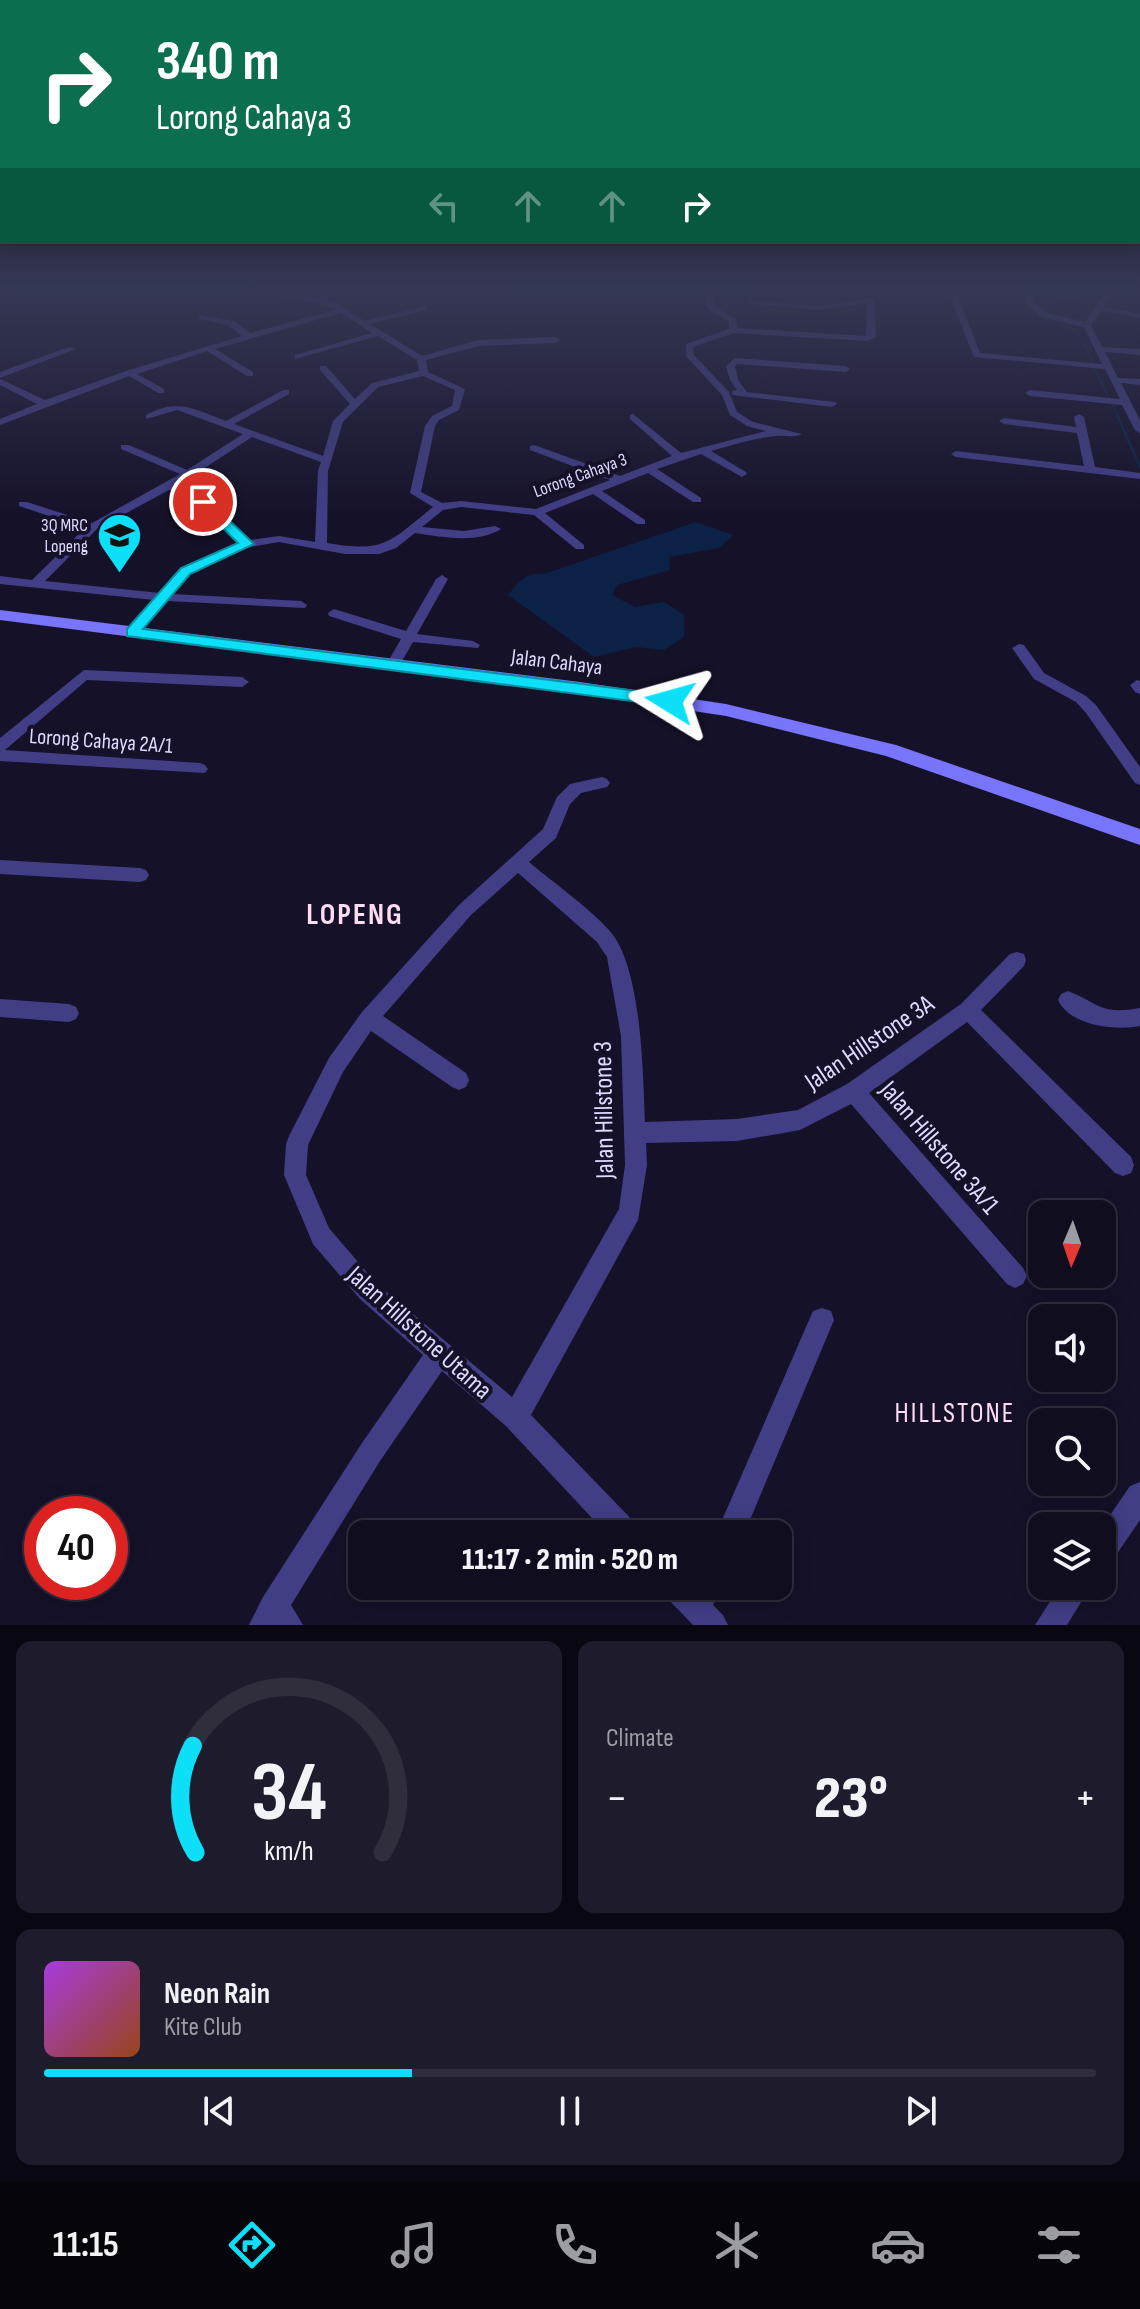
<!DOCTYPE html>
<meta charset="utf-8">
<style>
body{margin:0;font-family:"Sofia Sans Condensed",sans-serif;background:#1e1b2c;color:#f1f3f6;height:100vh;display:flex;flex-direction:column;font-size:30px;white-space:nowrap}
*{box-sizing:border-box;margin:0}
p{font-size:26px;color:#9c9ca4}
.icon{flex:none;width:44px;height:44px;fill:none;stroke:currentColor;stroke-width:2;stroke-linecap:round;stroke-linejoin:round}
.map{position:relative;height:1625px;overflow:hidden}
.drawer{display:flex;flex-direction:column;gap:16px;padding:16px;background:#090711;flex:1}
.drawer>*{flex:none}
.banner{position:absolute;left:0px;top:0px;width:1140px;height:244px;box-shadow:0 4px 20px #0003,0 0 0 2px #302d3d;background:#0b6e4f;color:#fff;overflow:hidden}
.needle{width:52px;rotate:182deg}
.tools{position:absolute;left:1028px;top:1200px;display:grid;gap:16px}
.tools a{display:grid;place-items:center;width:88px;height:88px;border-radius:16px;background:#100d1f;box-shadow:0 4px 20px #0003,0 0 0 2px #302d3d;font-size:40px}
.speed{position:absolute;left:24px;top:1496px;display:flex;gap:16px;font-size:40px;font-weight:700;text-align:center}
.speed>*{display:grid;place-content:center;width:104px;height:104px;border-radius:50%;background:#100d1f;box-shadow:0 4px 20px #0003,0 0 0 2px #302d3d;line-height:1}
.speed .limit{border:12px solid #d22;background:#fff;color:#111}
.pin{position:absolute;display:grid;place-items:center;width:68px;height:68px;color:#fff;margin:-34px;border:4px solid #fff;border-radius:50%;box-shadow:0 2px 8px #0007}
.me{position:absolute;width:88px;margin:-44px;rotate:278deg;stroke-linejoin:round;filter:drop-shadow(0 0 6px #0008)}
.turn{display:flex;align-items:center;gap:28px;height:168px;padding:0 24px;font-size:36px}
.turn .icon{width:104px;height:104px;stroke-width:2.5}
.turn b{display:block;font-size:56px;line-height:68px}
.lanes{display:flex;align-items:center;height:76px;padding:0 24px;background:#0003;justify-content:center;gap:40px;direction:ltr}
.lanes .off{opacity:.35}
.big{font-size:60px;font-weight:800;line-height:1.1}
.drawer .card{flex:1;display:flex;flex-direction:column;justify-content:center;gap:12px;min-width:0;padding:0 28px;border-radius:16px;background:#1e1b2c}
.drawer .dial{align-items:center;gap:0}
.dial svg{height:208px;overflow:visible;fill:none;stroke:#302d3d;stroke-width:7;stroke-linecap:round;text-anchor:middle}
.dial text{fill:#f1f3f6;stroke:none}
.song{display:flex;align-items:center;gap:24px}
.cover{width:96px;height:96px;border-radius:12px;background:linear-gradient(135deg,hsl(280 70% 55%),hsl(20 70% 35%))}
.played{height:8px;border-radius:4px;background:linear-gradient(90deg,#0cdff7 35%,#302d3d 35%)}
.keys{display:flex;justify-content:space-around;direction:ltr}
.heat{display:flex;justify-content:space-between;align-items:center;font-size:44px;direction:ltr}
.drawer .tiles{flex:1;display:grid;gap:16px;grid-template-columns:1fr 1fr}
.card:last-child{grid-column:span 2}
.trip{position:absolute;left:348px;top:1520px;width:444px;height:80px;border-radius:16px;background:#100d1f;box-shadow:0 4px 20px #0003,0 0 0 2px #302d3d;font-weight:800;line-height:80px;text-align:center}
.menu{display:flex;height:128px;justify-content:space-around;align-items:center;background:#06050c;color:#9c9ca4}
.menu .icon{width:56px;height:56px}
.menu .current{color:#0cdff7}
.menu b{font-size:36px;color:#f1f3f6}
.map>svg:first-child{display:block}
.water{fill:#0c2146}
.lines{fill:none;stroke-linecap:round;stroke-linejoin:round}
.stream-far1{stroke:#0c2146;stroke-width:2}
.stream{stroke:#0c2146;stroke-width:3}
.street{fill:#413e86;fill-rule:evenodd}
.secondary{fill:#7874fb;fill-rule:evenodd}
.route{fill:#0cdff7;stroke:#0891a1;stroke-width:2}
.labels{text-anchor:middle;stroke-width:8;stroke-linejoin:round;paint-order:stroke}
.far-street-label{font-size:18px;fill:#dedafe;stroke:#151129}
.far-poi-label{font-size:18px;fill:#dedafe;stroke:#151129;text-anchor:end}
.street-label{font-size:22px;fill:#dedafe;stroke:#151129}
.near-street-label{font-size:26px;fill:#dedafe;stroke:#151129}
.near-neighbourhood-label{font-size:28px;letter-spacing:2px;fill:#fedcf1;stroke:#151129}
.district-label{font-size:30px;font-weight:bold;letter-spacing:2px;fill:#fedcf1;stroke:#151129}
</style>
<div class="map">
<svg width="1140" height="1625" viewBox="0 0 1140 1625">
<rect width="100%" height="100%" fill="#151129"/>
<!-- water -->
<path class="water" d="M696 522 733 535 719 548 669 557 670 570 617 585 612 595 635 607 664 602 684 615V637L664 650 636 647 594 657 508 595C518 583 526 571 544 574Z"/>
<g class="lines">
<!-- stream-far1 -->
<path class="stream-far1" d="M1019 289 1017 297 1035 315 1078 331 1093 363
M1033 291 1094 303
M1065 298 1068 289
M1094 303 1100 289
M1073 320 1085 317 1092 306
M1095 368 1109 398
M1112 403 1126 435"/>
<!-- stream -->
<path class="stream" d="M1125 433 1140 467"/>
<!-- street -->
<path class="street" d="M336 289H347L324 300 334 302 364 321 426 306V310L370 324 422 356 478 340 556 337 560 340 556 343 478 346 426 360 428 372 465 389 459 410 439 420 435 426 421 492 442 503 461 501 536 509 610 480 530 450V446L534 445 620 476 672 456 630 419V415L633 414 681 453 766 431 747 426 730 415 722 395 686 356V344L729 329V322L707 308 704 289H712L715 307 736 319 737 328 866 336 867 303 818 310 747 303 751 301 818 306 874 298 876 337 867 341 734 333 693 347 694 355 729 392 737 412 753 422 802 434C794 438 786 435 776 436 754 438 733 445 711 451L746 472 747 474 742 477 701 454 657 469 701 498V502H693L648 473 602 491 645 520V524H637L593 494 545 513 584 545V549H576L534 515 461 507 443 510 422 527 464 531 495 526 501 529C477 544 442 537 415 533L396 548 379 554H345L279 542 250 547 190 574 173 594 301 601 307 605 305 608 167 601 137 636 132 637 125 633 154 600 0 584V576L32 580 85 528 19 506V502H27L92 523 180 474 121 449V445H129L187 470 243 434 177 410 146 419V415C178 398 194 409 226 421L283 390H289V394L234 424 323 456 333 421 350 404 320 370V366H326L355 399 372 383 419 371 417 360 378 336 295 359V355L372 333 341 313 215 349 253 372V376H247L207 351 137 374 164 389V393H158L129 376 0 425V419L37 404 0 385V379L45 400 126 371 242 336 228 325 199 319V315L234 321 250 333 335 310 328 306 283 296V292L316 298ZM423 376 455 390 452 406 432 416 425 426 410 493 433 507C389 542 386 553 327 543L328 471 343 422 378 387ZM252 437 321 462 318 471 315 542 279 536 250 540 207 500 177 486ZM169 490 199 504 239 543 182 568 160 593 45 581 97 529Z
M947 289H955L980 353 1102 364 1084 327 1041 317 1025 302 1027 289H1035L1033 301 1047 313 1085 322 1108 289 1140 291V295L1114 291 1103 307 1140 314V318L1101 311 1091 325 1102 347 1140 349V355L1105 352 1118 378 1140 379V385L1121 383 1140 420V433L1135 430 1122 405 1030 396 1025 393 1030 390 1120 399 1105 369 974 357Z
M69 347 76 349 0 378V372Z
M735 358 846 366 850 369 846 372 737 364 735 366 738 380 747 392 835 402 837 404 832 407 732 395V391L737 390 730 380 726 366Z
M1079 414 1084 417 1095 467 1140 473V479L956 457 951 454 956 451 1084 466 1077 433 1004 424 999 421 1004 418 1076 427 1074 417Z
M442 575 448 579 417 634 473 641 480 645 478 648 413 642 398 668 393 669 386 665 401 639 329 616 328 613 334 609 406 631 436 579Z
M1019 644 1024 645 1044 673 1086 696 1096 705 1140 767V785L1135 783 1086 713 1076 702 1034 679 1012 648Z
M84 670 242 677 249 682 242 687 87 680 5 750 200 763 205 765 208 769 205 773 0 761V738Z
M1137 680 1140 681V694L1135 692 1130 685Z
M602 777 607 779 610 783 607 787 581 793 570 804 556 838 529 862C555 884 586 905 609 930 642 966 643 1074 645 1122L737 1119 798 1110 847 1084 961 1004 1010 954 1017 952 1024 954 1026 960 1024 966 981 1010 1131 1157 1134 1165 1131 1173 1123 1176 1115 1173 967 1022 869 1093 1023 1268 1027 1276 1023 1284 1015 1288 1007 1284 851 1104 800 1130 737 1141 646 1143 647 1165 638 1220 531 1415 636 1524 640 1534H607L506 1426 442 1371 380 1461 291 1605 303 1625H249L263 1597 362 1443 423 1355 360 1299 313 1244 284 1175 286 1144 289 1136 329 1058 362 1012 459 905 543 829 557 797 570 784ZM518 873 597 942 607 957 621 1036 625 1165 619 1209 512 1397 376 1283 329 1228 306 1175 308 1145 343 1072 371 1031 452 1087 459 1090 466 1087 469 1080 466 1073 383 1016 471 915Z
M0 860 140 868 146 870 149 875 146 880 140 882 0 874Z
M1068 991C1101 1004 1099 1015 1140 1008V1026C1116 1031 1070 1026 1058 1000L1061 994Z
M0 999 69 1004 76 1007 79 1013 76 1019 69 1022 0 1017Z
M822 1308 831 1311 834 1320 744 1534H716L813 1311Z
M1140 1482V1520L1112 1561 1102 1565V1527L1130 1486Z
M661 1586H721L713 1605 723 1615 728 1625H693L665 1596Z
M1060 1586H1091L1067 1625H1035Z"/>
<!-- secondary -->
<path class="secondary" d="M0 289H10L0 294Z
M0 610 580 682 726 704 896 745 1140 829V845L886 756 726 716 580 694 0 620Z"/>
</g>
<!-- sky -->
<linearGradient id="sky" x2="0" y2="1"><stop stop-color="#0c0917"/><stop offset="0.56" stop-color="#353854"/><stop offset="1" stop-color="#353854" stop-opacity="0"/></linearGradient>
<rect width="1140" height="517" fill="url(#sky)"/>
<!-- route -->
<path class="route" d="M198 499H207L254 544 190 574 143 629 670 695 678 701 670 706 127 636V629L181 568 238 543 198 504Z"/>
<!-- icons -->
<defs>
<symbol id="school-pin" viewBox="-11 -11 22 30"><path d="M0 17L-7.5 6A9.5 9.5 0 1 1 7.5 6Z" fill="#0cdff7" stroke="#151129"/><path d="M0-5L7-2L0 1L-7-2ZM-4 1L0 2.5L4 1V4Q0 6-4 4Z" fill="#111"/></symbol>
</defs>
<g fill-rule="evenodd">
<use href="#school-pin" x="94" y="510" width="51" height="69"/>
</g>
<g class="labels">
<!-- far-street labels -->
<g class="far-street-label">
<text transform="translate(580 475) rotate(-20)" y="6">Lorong Cahaya 3</text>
</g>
<!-- far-poi labels -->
<g class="far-poi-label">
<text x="88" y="531">3Q MRC<tspan x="88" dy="21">Lopeng</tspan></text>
</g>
<!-- street labels -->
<g class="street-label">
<text transform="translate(557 661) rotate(7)" y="8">Jalan Cahaya</text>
<text transform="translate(101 740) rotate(4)" y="8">Lorong Cahaya 2A/1</text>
</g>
<!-- near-street labels -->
<g class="near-street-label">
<text transform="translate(869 1042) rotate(-34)" y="9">Jalan Hillstone 3A</text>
<text transform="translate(603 1110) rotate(-91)" y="9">Jalan Hillstone 3</text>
<text transform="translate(940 1147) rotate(49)" y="9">Jalan Hillstone 3A/1</text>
<text transform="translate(420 1332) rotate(42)" y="9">Jalan Hillstone Utama</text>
</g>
<!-- near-neighbourhood labels -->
<g class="near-neighbourhood-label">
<text x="955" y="1422">HILLSTONE</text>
</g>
<!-- district labels -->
<g class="district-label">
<text x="355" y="924">LOPENG</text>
</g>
</g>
</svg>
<div class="tools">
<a><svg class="needle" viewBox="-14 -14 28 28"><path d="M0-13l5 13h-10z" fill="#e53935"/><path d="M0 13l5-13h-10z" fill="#9c9ca4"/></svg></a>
<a><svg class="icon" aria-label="sound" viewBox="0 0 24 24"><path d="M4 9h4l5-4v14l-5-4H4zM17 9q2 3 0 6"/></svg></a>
<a><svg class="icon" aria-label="search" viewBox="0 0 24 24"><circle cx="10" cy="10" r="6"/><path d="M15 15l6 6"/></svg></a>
<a><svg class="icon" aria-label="layers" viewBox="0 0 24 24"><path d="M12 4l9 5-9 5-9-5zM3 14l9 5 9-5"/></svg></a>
</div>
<div class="speed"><div class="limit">40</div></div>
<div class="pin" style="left:203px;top:502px;background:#d93025"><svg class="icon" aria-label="arrive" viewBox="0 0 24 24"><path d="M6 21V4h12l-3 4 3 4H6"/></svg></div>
<svg class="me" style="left:670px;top:701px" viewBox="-20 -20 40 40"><path d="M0-17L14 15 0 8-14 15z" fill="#0cdff7" stroke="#fff" stroke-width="4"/></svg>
<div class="trip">11:17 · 2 min · 520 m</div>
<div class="banner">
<div class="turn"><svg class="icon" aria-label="right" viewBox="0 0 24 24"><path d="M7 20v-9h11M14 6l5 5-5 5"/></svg><div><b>340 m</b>Lorong Cahaya 3</div></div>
<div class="lanes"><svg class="icon off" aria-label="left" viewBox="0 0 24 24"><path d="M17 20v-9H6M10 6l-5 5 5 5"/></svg><svg class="icon off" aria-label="ahead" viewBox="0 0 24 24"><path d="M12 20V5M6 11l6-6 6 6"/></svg><svg class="icon off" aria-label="ahead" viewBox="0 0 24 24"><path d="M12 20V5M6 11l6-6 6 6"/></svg><svg class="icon" aria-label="right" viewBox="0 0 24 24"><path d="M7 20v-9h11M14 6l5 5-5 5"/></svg></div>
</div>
</div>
<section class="drawer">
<div class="tiles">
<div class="card dial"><svg viewBox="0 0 100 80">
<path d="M14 69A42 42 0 1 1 86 69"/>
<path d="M14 69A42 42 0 0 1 13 28" stroke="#0cdff7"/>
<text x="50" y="56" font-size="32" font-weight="700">34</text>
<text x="50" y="72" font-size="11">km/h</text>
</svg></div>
<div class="card"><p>Climate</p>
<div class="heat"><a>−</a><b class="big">23°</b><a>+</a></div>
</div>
<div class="card">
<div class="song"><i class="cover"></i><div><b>Neon Rain</b><p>Kite Club</p></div></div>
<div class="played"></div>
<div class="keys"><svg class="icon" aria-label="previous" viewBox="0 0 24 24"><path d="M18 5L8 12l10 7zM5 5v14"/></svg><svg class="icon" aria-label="pause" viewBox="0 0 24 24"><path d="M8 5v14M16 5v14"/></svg><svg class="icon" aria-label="next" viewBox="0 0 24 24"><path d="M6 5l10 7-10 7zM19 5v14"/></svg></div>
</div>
</div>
</section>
<nav class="menu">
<b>11:15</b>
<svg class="icon current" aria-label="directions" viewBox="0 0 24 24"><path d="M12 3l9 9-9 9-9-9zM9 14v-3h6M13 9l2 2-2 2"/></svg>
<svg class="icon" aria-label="music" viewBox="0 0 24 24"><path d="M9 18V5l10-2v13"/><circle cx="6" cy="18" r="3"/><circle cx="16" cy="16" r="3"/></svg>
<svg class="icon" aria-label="phone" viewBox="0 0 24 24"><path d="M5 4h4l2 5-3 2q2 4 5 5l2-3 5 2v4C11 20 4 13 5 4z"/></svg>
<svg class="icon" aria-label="climate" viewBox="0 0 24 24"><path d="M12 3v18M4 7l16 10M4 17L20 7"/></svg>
<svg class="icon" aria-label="car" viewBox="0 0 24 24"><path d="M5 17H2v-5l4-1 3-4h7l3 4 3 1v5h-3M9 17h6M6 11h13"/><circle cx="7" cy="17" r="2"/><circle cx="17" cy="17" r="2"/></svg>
<svg class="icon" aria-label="filters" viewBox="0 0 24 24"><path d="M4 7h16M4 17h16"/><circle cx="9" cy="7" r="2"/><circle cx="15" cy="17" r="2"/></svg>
</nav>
